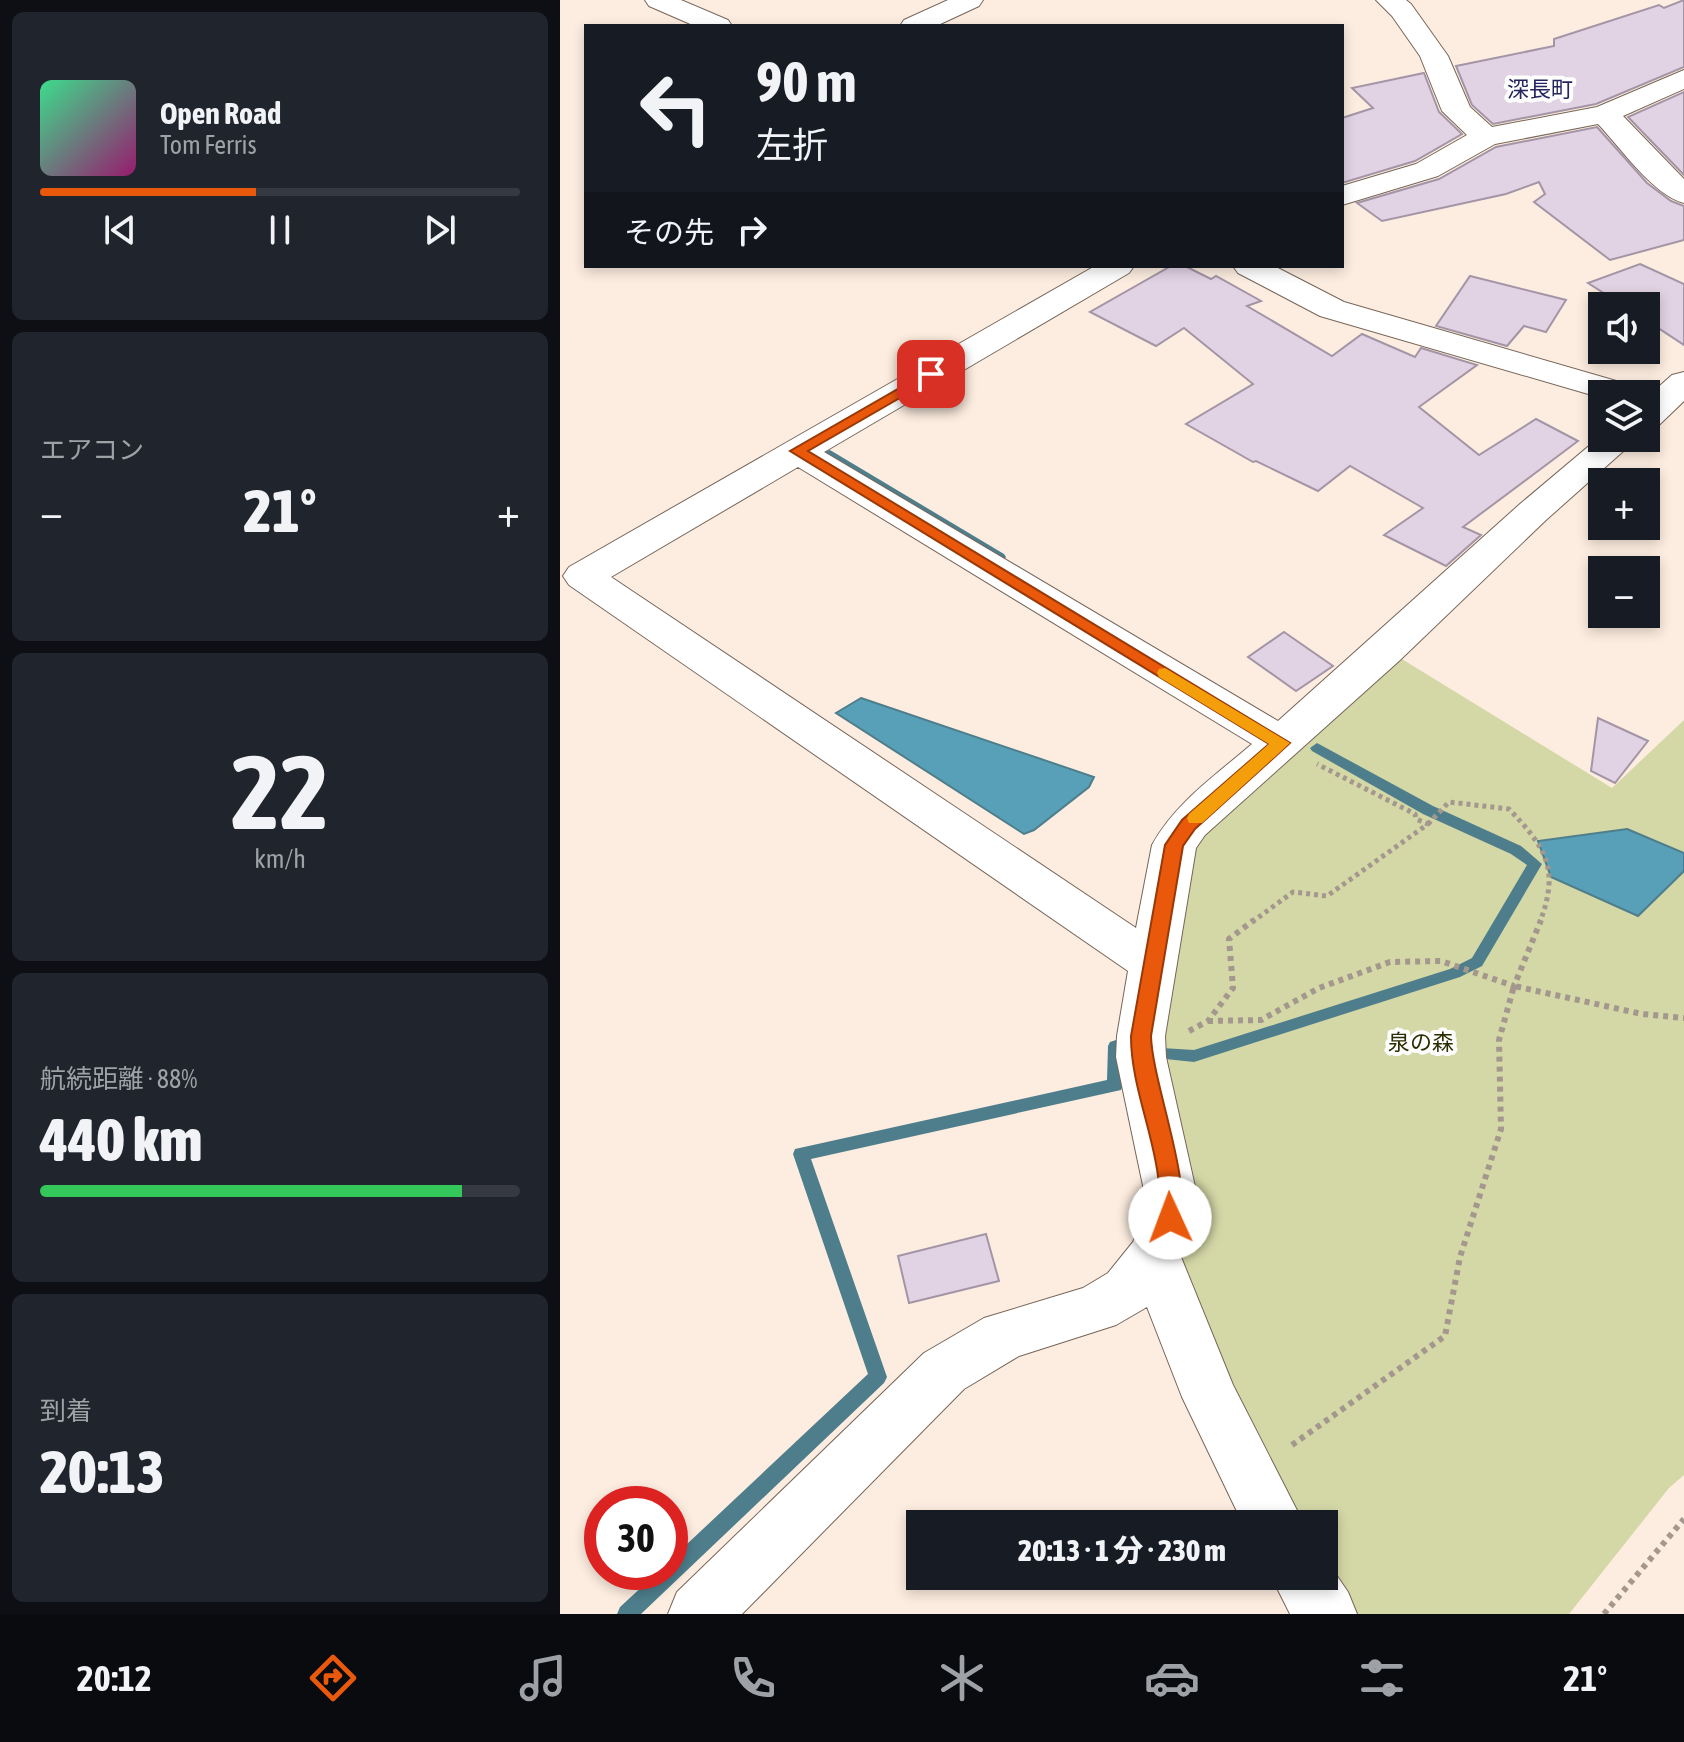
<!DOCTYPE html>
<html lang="ja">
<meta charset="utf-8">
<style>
body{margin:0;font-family:"Asap Condensed","Noto Sans JP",sans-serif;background:#20242c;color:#f1f3f6;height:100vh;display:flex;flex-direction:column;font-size:30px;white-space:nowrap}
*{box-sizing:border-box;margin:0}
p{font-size:26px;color:#9ea1a6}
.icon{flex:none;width:44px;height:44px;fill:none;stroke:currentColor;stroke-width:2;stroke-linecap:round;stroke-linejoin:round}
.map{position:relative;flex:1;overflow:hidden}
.panel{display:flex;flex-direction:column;gap:12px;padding:12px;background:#0d0f14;width:560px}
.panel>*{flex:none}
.top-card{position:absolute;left:24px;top:24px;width:760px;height:244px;border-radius:0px;box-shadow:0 4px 12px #0003;background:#171b24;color:#f1f3f6;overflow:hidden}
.tools{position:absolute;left:1028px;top:292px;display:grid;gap:16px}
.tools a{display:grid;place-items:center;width:72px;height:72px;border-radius:0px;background:#171b24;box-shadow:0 4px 12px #0003;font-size:40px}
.speed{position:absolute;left:24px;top:1486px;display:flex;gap:16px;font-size:40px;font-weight:700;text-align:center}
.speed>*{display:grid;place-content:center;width:104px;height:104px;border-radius:50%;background:#171b24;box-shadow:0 4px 12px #0003;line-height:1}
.speed .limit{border:12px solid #d22;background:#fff;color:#111}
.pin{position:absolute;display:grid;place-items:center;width:68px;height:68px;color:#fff;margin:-34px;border-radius:16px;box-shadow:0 4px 12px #0006}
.me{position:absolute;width:88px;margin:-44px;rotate:358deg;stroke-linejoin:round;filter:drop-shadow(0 0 6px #0008)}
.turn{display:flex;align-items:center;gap:28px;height:168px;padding:0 40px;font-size:36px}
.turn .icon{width:104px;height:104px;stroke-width:2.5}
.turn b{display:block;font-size:56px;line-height:68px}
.then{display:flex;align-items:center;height:76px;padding:0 40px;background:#0003;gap:16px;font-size:30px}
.big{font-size:60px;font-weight:800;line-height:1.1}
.panel .tile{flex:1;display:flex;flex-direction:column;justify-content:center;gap:12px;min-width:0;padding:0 28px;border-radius:12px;background:#20242c}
.panel .dial{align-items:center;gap:0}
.dial b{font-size:104px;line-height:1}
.song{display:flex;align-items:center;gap:24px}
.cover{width:96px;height:96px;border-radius:12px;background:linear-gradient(135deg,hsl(150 70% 55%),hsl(320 70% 35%))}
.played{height:8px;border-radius:4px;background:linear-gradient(90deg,#ea580c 45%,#363941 45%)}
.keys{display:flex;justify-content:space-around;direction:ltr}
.heat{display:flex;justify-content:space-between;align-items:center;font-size:44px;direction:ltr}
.charge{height:12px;border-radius:6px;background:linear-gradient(90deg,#34c759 88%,#363941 0)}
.trip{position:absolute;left:346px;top:1510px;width:432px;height:80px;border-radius:0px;background:#171b24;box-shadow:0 4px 12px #0003;font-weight:800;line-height:80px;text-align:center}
.tabs{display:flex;height:128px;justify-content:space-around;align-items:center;background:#090b0e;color:#9ea1a6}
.tabs .icon{width:56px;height:56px}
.tabs .active{color:#ea580c}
.tabs b{font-size:36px;color:#f1f3f6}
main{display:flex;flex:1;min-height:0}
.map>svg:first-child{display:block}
.green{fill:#d4d7a6}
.water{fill:#58a0b7;stroke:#4e7e8c;stroke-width:2}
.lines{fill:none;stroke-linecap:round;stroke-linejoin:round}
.stream{fill:#4e7e8c;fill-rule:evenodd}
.building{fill:#e1d2e4;stroke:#a395a6;stroke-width:2}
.minor-casing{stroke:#776658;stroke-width:2}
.path-far1{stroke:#a4988e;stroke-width:5;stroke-dasharray:4 4;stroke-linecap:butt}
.path{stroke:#a4988e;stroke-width:6;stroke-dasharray:5 5;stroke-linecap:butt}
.minor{fill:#fff;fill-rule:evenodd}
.route{fill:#ea580c;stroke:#983908;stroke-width:2}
.slow{fill:#f59e0b}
.labels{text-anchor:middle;stroke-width:8;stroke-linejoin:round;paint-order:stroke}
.far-quarter-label{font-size:22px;fill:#23255e;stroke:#fdfdfd}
.park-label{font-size:22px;fill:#2c2d00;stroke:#fdfdfd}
</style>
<main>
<section class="panel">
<div class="tile">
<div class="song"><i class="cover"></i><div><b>Open Road</b><p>Tom Ferris</p></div></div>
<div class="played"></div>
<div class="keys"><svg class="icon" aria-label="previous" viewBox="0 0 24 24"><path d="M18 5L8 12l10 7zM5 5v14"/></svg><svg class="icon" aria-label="pause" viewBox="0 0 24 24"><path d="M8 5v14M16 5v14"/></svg><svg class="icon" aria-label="next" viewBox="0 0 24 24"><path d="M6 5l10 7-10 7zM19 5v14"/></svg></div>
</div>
<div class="tile"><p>エアコン</p>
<div class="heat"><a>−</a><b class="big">21°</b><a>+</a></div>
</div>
<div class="tile dial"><b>22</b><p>km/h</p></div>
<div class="tile"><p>航続距離 · 88%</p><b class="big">440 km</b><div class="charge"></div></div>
<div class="tile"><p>到着</p><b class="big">20:13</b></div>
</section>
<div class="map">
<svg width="1124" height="1614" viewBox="0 0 1124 1614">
<rect width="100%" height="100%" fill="#fdede0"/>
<!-- green -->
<path class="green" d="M837 656 1052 788 1124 720V1475L1109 1488 1009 1614H782L764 1576V1524H727L610 1265 598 1070 625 848Z"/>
<!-- water -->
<path class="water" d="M301 698 534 777 529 787 474 830 464 834 276 713Z
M1067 829 1124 853V871L1078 916 991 877 978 841Z"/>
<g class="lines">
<!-- stream -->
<path class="stream" d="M270 450 444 554 446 557 444 560H436L266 455V451Z
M757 743 873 806 961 846 982 864 922 966 900 977 634 1062 596 1058 594 1054 596 1050 602 1048 634 1050 890 969 912 958 967 865 951 854 863 814 752 751 750 748Z
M556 1040 572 1044 574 1048 572 1052 564 1054 563 1085 561 1090 251 1159 327 1377 324 1383 81 1614H57L60 1607 98 1572H110V1560L308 1374 233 1154 235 1149 547 1080 548 1046 550 1042Z"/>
</g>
<!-- building -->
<path class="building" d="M1124 0V67L1036 104 933 124 912 105 896 66 994 46V39L1099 5 1104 8Z
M864 73 879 112 902 134 855 161 782 183V118L813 108 792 88Z
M1124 92V175L1068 117Z
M1037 127 1087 183 1111 201 1124 206V240L1050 260 974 202 985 194 979 182 946 194 822 221 797 203 879 179 936 147Z
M1080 264 1124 284V345L1086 320V306H1064L1028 283Z
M611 266H625L651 279 656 276 701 301 687 306 772 356 802 334 855 357 861 348 917 365 859 407 919 455 976 419 1018 441 903 527 921 535 886 566 824 535 863 508 790 466 758 491 696 461 693 462 626 424 693 384 624 328 596 346 530 312Z
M910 276 1006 300 986 332 964 326 947 346 876 326Z
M724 632 773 666 736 691 688 657Z
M1038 718 1088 741 1055 783 1031 771Z
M426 1234 439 1281 349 1303 338 1256Z"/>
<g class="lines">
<defs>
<path id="minor" d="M85 0H121L168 20 172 26H135L89 6Z
M388 0H423L419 6 376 26H340L344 20Z
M816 0H846L851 4 888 56 910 107 932 127 1037 107 1124 70V89L1063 116 1124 179V203C1094 196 1060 147 1038 124L935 144 878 176 782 205V186L856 164 907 135 882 111 860 56 832 16Z
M535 266H574L569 273 264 452 718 721 960 504 1042 435V438H1078L986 520 839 661 645 835 636 848 605 1036 606 1057 638 1200 636 1218 621 1257 673 1385 744 1524H683L622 1397 587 1307 556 1325 459 1356 404 1389 182 1614H108L117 1592 364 1353 424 1318 523 1288 548 1273 573 1242 584 1218 586 1200 556 1057 557 1036 568 971 9 585 3 576 9 567ZM238 467 692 744C656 775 615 803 592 845L576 928 51 577Z
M673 266H714L784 302 1077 387 1083 394H1042V398L760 316 678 273Z
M1124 372V401L1099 425 1086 428V398L1112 375Z
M764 1557 788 1592 797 1614H730L711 1576H764Z"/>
</defs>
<!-- minor casing -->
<use href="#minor" class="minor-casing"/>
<!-- path-far1 -->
<path class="path-far1" d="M868 824 889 802 949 809C986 848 1000 869 980 922
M692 922 733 892 767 896 868 824 856 819 855 814 757 764"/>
<!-- path -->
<path class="path" d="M648 1021 701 1020 759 988 830 962 881 961 954 986 981 920
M629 1031 648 1021 673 988 669 939 694 920
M732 1445 885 1336 900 1257 941 1129 939 1040 954 986 1082 1014 1124 1018
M1044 1614 1124 1519"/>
<!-- minor -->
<use href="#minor" class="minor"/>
</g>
<!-- route -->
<path class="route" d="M371 370 378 374 376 377 248 451 730 743 635 829 623 846 591 1036C592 1082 635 1189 618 1225L610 1228 603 1225C596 1210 600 1192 598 1176 592 1129 571 1084 571 1036L605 845 622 820 709 744 230 451Z"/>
<!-- slow -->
<path class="slow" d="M605 668 730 743 642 823H629L627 818 629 814 709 744 599 677 597 673 599 669Z"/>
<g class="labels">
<!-- far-quarter labels -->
<g class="far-quarter-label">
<text x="980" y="97">深長町</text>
</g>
<!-- park labels -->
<g class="park-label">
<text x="861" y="1050">泉の森</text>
</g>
</g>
</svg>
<div class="tools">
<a><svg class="icon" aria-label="sound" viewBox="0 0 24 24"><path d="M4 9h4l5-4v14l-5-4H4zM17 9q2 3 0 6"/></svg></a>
<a><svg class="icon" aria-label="layers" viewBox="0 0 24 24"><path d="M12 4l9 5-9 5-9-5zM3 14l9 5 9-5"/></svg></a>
<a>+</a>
<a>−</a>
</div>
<div class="speed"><div class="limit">30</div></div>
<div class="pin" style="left:371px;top:374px;background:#d93025"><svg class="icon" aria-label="arrive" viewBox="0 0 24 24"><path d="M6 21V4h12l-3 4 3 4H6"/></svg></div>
<svg class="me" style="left:610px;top:1218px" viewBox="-20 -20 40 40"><circle r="19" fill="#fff"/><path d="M0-13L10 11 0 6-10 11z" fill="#ea580c"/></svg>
<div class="trip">20:13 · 1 分 · 230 m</div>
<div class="top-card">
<div class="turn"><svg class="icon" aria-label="left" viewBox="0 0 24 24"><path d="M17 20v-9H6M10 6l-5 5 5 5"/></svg><div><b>90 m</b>左折</div></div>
<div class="then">その先<svg class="icon" aria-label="right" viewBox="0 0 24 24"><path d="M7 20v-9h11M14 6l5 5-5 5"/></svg></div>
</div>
</div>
</main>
<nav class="tabs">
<b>20:12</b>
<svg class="icon active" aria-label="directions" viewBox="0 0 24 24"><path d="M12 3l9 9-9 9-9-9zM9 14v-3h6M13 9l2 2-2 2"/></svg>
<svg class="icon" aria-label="music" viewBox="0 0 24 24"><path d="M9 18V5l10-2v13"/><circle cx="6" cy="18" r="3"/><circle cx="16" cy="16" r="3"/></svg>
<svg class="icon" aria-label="phone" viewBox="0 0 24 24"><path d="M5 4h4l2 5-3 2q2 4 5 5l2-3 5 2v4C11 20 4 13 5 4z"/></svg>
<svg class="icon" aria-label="climate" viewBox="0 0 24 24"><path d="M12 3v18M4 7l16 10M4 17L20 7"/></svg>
<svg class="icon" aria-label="car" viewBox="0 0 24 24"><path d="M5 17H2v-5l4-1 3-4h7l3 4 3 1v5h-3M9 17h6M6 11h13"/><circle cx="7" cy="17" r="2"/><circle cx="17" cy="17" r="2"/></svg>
<svg class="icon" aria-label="filters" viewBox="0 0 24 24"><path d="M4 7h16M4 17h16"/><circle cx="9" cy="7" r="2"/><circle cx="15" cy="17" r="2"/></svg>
<b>21°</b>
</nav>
